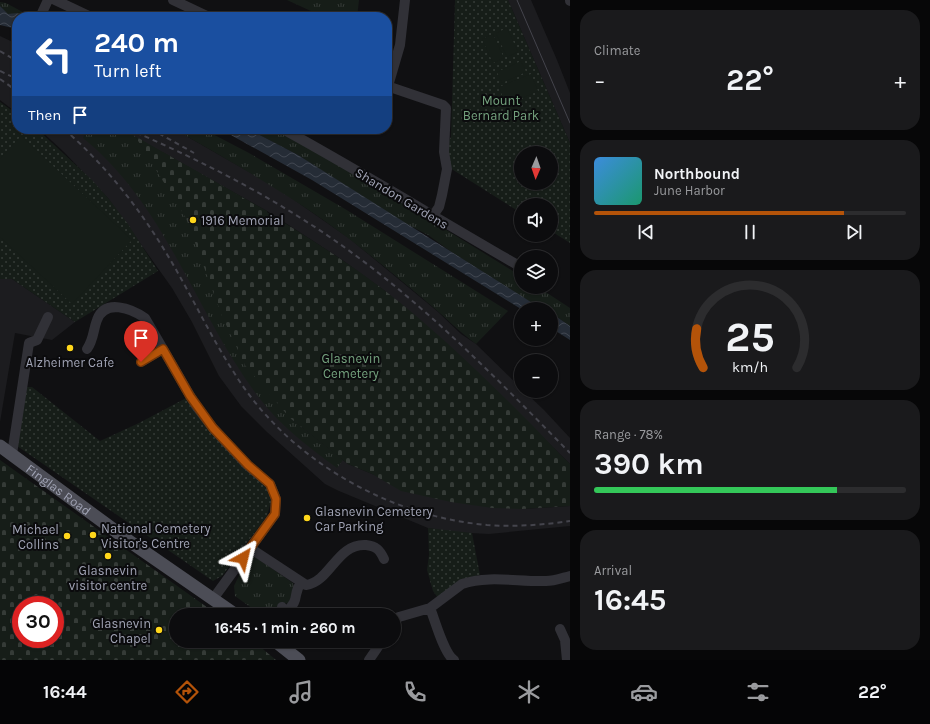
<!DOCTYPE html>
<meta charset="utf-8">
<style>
body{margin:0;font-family:Karla,sans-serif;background:#1a1a1c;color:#f1f3f6;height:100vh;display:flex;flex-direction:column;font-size:15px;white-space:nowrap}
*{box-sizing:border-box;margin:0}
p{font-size:13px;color:#9a9b9e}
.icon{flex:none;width:22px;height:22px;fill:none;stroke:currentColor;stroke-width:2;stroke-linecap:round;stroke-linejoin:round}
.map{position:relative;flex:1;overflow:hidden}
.panel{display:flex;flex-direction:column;gap:10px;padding:10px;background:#070708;width:360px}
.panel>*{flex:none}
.guide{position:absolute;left:12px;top:12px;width:380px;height:122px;border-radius:16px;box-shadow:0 1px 3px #0004,0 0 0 1px #2c2c2e;background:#1a4fa0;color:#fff;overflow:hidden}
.needle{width:26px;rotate:182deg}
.controls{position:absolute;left:514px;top:146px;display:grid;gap:8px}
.controls a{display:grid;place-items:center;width:44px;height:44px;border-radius:50%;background:#0c0c0e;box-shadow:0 1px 3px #0004,0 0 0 1px #2c2c2e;font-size:20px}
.speed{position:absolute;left:12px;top:596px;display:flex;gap:8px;font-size:20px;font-weight:700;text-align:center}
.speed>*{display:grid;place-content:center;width:52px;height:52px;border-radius:50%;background:#0c0c0e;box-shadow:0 1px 3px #0004,0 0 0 1px #2c2c2e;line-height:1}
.speed .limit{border:6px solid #d22;background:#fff;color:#111}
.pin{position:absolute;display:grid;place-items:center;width:34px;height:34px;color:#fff;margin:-41px -17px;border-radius:50% 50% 50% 0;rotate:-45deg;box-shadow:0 0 4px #0007}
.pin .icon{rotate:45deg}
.me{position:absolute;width:44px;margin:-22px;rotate:37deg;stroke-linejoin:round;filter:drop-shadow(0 0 3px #0008)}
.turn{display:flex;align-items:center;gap:14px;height:84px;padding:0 16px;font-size:18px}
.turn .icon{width:52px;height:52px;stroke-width:2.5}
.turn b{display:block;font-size:28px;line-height:34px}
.then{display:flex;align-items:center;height:38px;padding:0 16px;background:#0003;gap:8px;font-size:15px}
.big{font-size:30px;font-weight:700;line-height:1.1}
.panel .tile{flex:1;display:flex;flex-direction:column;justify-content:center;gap:6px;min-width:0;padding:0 14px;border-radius:16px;background:#1a1a1c}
.panel .dial{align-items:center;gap:0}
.dial svg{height:104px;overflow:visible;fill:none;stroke:#2c2c2e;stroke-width:7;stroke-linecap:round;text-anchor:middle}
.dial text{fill:#f1f3f6;stroke:none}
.song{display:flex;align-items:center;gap:12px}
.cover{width:48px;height:48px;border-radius:6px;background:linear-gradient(135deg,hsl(210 70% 55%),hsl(160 70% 35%))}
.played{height:4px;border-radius:2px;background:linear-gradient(90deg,#b45309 80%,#2c2c2e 80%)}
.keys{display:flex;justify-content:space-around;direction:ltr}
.heat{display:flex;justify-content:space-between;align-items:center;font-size:22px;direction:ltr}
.charge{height:6px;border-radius:3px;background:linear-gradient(90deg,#34c759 78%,#2c2c2e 0)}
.trip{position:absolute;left:169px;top:608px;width:232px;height:40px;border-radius:20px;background:#0c0c0e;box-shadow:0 1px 3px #0004,0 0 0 1px #2c2c2e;font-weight:700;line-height:40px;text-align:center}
.tab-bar{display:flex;height:64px;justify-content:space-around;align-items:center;background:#050506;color:#9a9b9e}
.tab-bar .icon{width:28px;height:28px}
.tab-bar .on{color:#b45309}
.tab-bar b{font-size:18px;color:#f1f3f6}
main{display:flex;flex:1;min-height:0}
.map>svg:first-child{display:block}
.built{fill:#1c1c1f}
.grass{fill:url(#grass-tufts)}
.cemetery{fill:url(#cemetery-stones);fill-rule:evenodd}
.park{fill:url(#park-dots);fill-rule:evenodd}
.pitch{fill:#161d18}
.water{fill:url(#water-waves)}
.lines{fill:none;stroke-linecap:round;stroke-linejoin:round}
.minor{stroke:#313137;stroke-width:10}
.major{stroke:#4c4d56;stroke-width:13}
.tram{stroke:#44444c;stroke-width:1}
.rail{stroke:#44444c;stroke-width:2;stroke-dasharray:5 4;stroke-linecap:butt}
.route-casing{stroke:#753606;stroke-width:10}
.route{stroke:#b45309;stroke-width:7}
.poi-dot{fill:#ffd71b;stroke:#0b0b0d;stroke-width:1.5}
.labels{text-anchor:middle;stroke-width:4;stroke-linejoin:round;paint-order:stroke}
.park-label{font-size:13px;fill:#74a27e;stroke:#0b0b0d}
.street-label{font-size:13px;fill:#a0a3b4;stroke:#0b0b0d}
.poi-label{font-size:13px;fill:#a0a3b4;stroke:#0b0b0d;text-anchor:start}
</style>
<main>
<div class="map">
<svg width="570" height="660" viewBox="0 0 570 660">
<defs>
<pattern id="grass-tufts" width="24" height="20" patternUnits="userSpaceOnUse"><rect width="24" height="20" fill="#161d18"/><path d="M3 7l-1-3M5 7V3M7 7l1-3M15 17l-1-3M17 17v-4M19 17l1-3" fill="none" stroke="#353b37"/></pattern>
<pattern id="cemetery-stones" width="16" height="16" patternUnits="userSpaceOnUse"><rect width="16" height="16" fill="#161d18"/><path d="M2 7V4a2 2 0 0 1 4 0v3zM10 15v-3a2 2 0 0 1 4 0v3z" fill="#353b37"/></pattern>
<pattern id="park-dots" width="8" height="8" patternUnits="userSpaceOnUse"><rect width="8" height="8" fill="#161d18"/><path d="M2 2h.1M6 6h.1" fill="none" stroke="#353b37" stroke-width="1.8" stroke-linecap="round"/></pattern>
<pattern id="water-waves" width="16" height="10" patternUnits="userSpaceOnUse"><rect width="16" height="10" fill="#252c36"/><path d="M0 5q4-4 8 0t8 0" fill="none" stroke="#414751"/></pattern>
</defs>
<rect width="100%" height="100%" fill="#101012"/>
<!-- built -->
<path class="built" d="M508 0H531L557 60 570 93V143Z
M0 36 17 44V113L0 100Z
M39 129H174L277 188 350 239 437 311 461 334 476 344 521 388V391H524L544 410 570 438V464L456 352 385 291 341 259 267 211 135 137 290 418 348 464 372 474 522 509 570 506V526L489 534 451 532 428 528 339 491 325 484 267 432 241 406 219 376 192 322 172 288 108 198 64 152Z
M0 279H12L75 322 52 340 15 333 0 422Z"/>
<!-- grass -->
<path class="grass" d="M287 0H359L357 17H324Z
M0 2 6 3 32 17C22 17 20 12 8 15L0 6Z
M86 129H115L135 136 146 153 163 152 267 211 290 418 343 460 337 468C308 447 278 424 257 395 195 312 166 205 83 138Z
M174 129H203L249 153 345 209 508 311 476 344C461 333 449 321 434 308 407 285 380 263 352 241 296 198 235 164 174 129Z
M248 129H274L354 173 521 276V287H538L570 308V326L551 313V309H542L537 306 453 253 428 235 399 220 298 155Z
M255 557 293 583 294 587 290 604 284 603V615H261L235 596 234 586 246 561Z"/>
<!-- cemetery -->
<path class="cemetery" d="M135 136C220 185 306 231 384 290 436 330 484 377 530 423 543 436 556 451 570 464V506L522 509 492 508 451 502 401 491 372 474 348 464 290 418 245 365 222 316 186 218Z
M0 460 218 615H176V641H253L276 660H0ZM21 605H55V639H21Z"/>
<!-- park -->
<path class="park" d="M455 0H508L570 143V243L551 231V205H521V213L450 168 448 143 451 137ZM521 153H551V183H521Z
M0 102 17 114V129H37L92 180 108 198 128 224 158 271 75 322 12 279H0Z
M26 387H32L100 441 139 423 190 396 270 484 277 506 270 505 267 516 222 576 213 581 17 446Z
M428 528 472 533 480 575 463 579 438 598 433 591 427 570 429 555Z"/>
<!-- pitch -->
<path class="pitch" d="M507 28 518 52 507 57 496 33Z
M493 34 504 58 493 63 482 39Z
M521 61 526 72 502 83 497 72Z
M531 74 538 91 506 105 499 87Z
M21 136 132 240 72 304 0 237V159Z"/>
<!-- water -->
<path class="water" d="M0 6 8 14C15 13 20 12 26 17H17V29L0 25Z
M220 129H248L298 155 542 309H521L312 180Z
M551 313 570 326V340L551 328Z"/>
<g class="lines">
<!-- minor -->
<path class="minor" d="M55 0 91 17
M173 0 209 17
M570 0V1
M41 15 48 0
M387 86 443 105 446 108 444 152 447 169 442 195 439 207 432 217
M388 86 400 45 405 0
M283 129C363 173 441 221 521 267
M87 349C94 339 93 330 97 320 105 298 132 309 145 318L196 406 213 428 247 465 270 484 276 499 275 514 213 599
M141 362 163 349
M12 454 29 343 37 340 48 317
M250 548 306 585C330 582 337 543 366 545 376 546 380 550 384 559
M282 607 286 612C301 599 292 594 301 583
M430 608C435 620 444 654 454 660
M394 621 399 617 430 608 462 584C489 575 518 582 546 581 554 581 562 578 570 576
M560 629 565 640 567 660
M369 660 382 641"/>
<!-- major -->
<g class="major">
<path id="s1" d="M0 446 129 541 236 615"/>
<path d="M275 641 299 660"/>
</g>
<!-- tram -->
<path class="tram" d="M517 0 570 123"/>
<!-- rail -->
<path class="rail" d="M0 51 17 61
M0 71 17 79
M0 79 17 91
M64 129C104 164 137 205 165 251 189 290 208 332 233 371 286 458 386 516 487 525 515 527 543 525 570 521
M128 129C212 165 294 208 367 264 440 320 505 387 570 453
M151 129 194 153"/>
</g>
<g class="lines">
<defs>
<path id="route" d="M141 362 163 349 190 396 213 428 248 465 270 484 276 499 275 514 243 558"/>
</defs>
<!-- route casing -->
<use href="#route" class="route-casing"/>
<!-- route -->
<use href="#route" class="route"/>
</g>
<!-- markers -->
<g class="poi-dot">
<circle cx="193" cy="220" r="4"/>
<circle cx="70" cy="348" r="4"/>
<circle cx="307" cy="518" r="4"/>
<circle cx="93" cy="535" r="4"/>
<circle cx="67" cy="536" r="4"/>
<circle cx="108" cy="556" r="4"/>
<circle cx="159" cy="630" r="4"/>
</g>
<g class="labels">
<!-- park labels -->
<g class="park-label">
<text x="501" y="105">Mount<tspan x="501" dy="15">Bernard Park</tspan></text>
<text x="351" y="363">Glasnevin<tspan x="351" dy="15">Cemetery</tspan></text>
</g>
<!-- street labels -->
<g class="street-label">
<text transform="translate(402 198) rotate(31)" y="5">Shandon Gardens</text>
<text dy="5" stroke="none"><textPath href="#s1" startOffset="73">Finglas Road</textPath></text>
</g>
<!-- poi labels -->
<g class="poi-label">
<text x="201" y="225">1916 Memorial</text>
<text x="70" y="367" text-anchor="middle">Alzheimer Cafe</text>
<text x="315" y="516">Glasnevin Cemetery<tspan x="315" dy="15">Car Parking</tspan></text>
<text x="101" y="533">National Cemetery<tspan x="101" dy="15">Visitor's Centre</tspan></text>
<text x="59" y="534" text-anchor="end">Michael<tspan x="59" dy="15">Collins</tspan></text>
<text x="108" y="575" text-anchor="middle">Glasnevin<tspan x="108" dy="15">visitor centre</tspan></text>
<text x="151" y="628" text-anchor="end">Glasnevin<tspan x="151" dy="15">Chapel</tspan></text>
</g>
</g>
</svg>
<div class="controls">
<a><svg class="needle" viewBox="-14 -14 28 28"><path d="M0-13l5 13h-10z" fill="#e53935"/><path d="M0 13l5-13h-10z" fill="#9a9b9e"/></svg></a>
<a><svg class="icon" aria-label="sound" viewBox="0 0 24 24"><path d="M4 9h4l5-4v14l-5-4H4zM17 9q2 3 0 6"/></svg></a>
<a><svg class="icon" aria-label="layers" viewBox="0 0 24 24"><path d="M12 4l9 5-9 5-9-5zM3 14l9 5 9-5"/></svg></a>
<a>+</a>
<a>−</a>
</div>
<div class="speed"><div class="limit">30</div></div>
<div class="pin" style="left:141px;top:362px;background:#d93025"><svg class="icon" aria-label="arrive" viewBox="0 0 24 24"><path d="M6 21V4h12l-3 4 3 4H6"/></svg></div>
<svg class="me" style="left:243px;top:558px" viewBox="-20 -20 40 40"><path d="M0-17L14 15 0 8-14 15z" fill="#b45309" stroke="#fff" stroke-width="4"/></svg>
<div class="trip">16:45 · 1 min · 260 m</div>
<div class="guide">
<div class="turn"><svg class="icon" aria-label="left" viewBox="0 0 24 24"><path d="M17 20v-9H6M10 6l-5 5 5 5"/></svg><div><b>240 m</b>Turn left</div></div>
<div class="then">Then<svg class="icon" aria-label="arrive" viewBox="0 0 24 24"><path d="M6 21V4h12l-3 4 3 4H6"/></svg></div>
</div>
</div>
<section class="panel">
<div class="tile"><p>Climate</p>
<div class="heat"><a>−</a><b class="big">22°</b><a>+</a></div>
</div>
<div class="tile">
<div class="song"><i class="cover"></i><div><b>Northbound</b><p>June Harbor</p></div></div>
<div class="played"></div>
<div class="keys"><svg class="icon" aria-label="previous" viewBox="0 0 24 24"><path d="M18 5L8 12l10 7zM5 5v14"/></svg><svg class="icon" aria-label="pause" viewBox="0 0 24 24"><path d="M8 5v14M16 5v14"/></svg><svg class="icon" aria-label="next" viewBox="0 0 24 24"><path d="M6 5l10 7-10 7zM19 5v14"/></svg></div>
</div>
<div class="tile dial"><svg viewBox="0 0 100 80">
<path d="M14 69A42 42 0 1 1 86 69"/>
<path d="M14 69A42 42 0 0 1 9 39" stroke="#b45309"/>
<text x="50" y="56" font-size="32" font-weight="700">25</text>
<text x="50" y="72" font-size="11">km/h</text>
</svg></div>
<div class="tile"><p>Range · 78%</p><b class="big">390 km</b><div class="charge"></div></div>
<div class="tile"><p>Arrival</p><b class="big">16:45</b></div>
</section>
</main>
<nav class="tab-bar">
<b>16:44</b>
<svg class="icon on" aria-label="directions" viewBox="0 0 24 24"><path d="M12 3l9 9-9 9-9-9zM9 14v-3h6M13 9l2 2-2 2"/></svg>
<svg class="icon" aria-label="music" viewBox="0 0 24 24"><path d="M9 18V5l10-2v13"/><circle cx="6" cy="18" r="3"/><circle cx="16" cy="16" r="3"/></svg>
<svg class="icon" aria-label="phone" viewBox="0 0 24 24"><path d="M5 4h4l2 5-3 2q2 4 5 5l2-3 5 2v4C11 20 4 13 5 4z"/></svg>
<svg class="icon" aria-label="climate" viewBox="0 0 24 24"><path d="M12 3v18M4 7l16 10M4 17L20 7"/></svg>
<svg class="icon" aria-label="car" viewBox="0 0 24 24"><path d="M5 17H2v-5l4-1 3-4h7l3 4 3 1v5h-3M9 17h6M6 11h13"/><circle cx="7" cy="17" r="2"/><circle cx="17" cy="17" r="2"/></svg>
<svg class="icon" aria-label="filters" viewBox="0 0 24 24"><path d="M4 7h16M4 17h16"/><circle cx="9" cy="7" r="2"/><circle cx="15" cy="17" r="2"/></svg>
<b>22°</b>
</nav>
